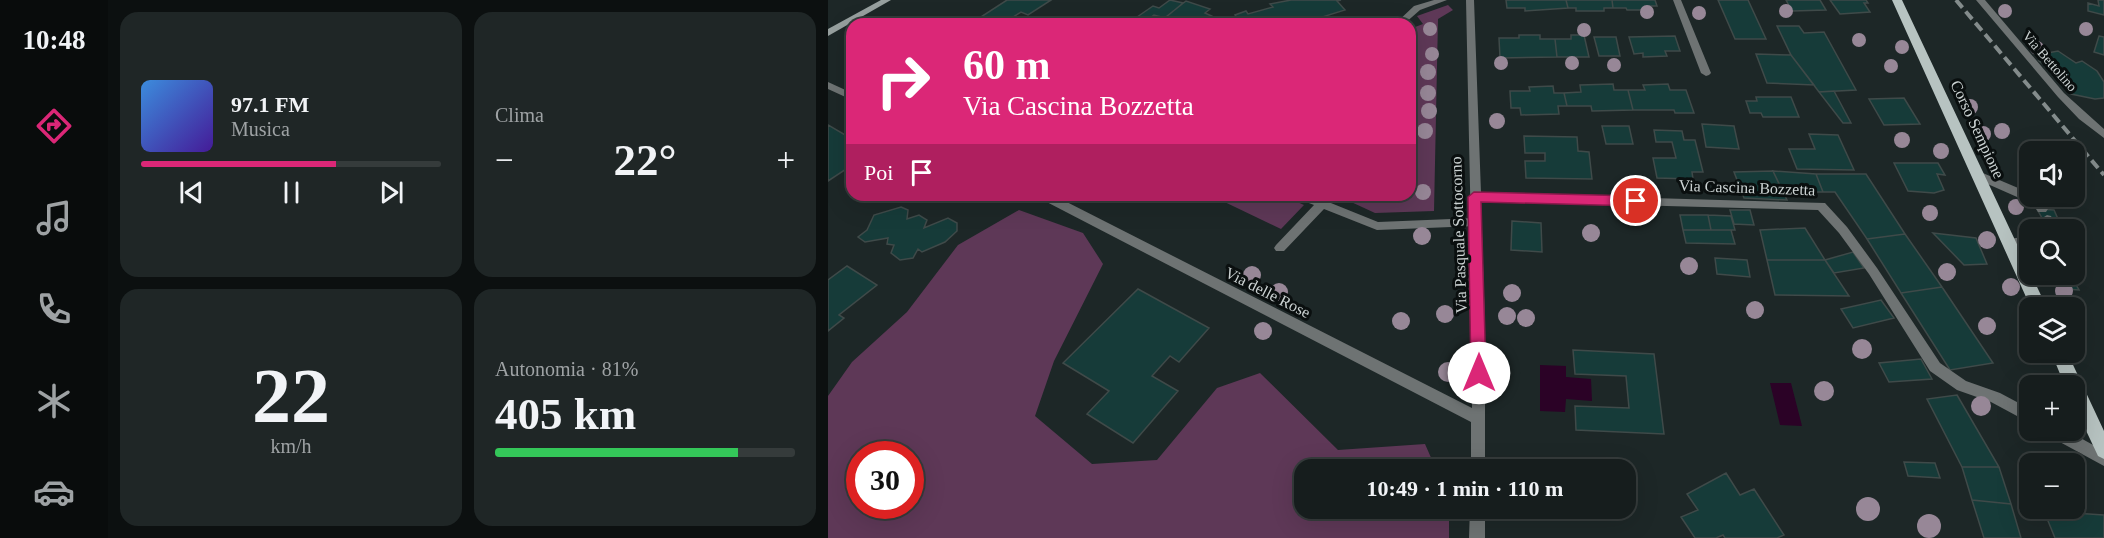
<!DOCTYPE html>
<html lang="it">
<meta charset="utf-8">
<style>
body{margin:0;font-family:Georgia,serif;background:#1f2626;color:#f1f3f6;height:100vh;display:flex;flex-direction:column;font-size:22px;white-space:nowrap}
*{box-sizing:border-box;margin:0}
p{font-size:20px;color:#9ea2a4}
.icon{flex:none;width:33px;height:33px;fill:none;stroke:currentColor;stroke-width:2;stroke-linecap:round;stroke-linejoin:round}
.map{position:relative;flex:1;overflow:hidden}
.side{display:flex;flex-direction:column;gap:12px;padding:12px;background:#0c1010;width:720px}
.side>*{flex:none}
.banner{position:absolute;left:18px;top:18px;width:570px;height:183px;border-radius:18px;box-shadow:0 6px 24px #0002,0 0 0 2px #353b3b;background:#db2777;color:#fff;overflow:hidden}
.buttons{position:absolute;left:1191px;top:141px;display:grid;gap:12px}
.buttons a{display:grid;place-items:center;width:66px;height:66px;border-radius:12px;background:#161d1d;box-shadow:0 6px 24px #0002,0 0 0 2px #353b3b;font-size:30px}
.speed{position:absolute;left:18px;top:441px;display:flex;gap:12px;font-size:30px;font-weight:700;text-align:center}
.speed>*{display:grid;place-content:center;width:78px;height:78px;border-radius:50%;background:#161d1d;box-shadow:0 6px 24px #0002,0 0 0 2px #353b3b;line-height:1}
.speed .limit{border:9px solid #d22;background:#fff;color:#111}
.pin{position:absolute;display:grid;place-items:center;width:51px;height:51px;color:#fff;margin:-26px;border:3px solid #fff;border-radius:50%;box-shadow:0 2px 6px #0007}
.me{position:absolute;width:66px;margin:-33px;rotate:0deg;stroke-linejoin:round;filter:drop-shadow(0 0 4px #0008)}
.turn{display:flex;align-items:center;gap:21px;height:126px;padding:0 18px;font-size:27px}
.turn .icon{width:78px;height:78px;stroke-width:2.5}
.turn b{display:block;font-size:42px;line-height:51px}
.then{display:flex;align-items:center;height:57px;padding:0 18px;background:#0003;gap:12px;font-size:22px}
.big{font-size:45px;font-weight:800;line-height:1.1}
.side .widget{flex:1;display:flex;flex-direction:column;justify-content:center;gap:9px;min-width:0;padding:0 21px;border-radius:18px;background:#1f2626}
.side .dial{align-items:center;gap:0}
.dial b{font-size:78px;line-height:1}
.song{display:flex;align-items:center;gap:18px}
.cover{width:72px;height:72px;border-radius:9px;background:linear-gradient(135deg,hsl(210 70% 55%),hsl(260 70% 35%))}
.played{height:6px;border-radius:3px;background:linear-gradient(90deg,#db2777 65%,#353b3b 65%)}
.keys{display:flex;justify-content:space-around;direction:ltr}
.heat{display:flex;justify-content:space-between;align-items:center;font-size:33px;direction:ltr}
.charge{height:9px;border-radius:4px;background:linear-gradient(90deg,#34c759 81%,#353b3b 0)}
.side .tiles{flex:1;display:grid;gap:12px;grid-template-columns:repeat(2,1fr)}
.trip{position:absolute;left:466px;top:459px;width:342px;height:60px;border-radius:18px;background:#161d1d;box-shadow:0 6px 24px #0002,0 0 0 2px #353b3b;font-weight:800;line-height:60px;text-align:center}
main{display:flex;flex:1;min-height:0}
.tab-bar{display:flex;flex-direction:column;width:108px;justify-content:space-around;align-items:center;background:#090c0c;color:#9ea2a4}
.tab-bar .icon{width:42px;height:42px}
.tab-bar .selected{color:#db2777}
.tab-bar b{font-size:27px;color:#f1f3f6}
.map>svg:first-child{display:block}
.green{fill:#5e3857;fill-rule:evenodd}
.water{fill:#2b0226}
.building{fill:#163b39;stroke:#3f4a49;stroke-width:1.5}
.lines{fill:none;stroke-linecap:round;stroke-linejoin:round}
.lane{fill:#6e7373;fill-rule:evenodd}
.street{fill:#6e7373;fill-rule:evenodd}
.secondary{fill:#97a09f;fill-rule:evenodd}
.primary{fill:#b7c3c1;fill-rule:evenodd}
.rail{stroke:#848c8c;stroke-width:4;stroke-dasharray:10 5;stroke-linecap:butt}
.tree{fill:#978797}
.route{fill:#db2777;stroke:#8e194d;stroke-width:1.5}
.labels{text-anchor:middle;stroke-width:6;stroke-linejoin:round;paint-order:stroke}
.far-street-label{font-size:14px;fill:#ccd3d3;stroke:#0a0f0f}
.street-label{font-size:16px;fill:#ccd3d3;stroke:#0a0f0f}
</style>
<main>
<nav class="tab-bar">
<b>10:48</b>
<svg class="icon selected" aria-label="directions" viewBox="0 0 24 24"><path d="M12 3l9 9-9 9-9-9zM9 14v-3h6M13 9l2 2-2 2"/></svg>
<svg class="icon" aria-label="music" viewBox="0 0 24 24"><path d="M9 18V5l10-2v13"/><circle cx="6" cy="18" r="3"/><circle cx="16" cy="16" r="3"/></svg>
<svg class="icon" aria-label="phone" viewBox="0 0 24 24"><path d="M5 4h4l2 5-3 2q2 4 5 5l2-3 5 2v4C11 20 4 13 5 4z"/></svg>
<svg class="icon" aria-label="climate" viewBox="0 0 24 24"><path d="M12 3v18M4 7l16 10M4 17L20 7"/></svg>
<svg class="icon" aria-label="car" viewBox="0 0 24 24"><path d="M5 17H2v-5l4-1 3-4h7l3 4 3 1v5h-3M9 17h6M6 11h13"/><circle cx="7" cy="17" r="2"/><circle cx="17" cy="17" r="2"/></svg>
</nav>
<section class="side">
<div class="tiles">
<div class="widget">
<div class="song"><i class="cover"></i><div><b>97.1 FM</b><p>Musica</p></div></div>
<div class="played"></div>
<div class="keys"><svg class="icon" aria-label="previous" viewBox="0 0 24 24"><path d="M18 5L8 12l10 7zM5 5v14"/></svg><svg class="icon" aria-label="pause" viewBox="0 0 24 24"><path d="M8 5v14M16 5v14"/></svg><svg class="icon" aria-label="next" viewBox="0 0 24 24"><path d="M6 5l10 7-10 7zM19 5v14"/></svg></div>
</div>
<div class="widget"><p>Clima</p>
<div class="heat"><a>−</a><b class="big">22°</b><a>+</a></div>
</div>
<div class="widget dial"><b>22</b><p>km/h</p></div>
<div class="widget"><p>Autonomia · 81%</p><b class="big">405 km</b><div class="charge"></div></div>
</div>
</section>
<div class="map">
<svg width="1276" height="538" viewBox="0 0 1276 538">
<rect width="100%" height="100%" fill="#1d2727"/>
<!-- green -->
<path class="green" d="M620 5 625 10 610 19 606 211 547 213 508 195H582V29L595 24 589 16Z
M382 195H454L476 205 453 229Z
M191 210 255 233 275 264 226 361 207 416 264 464 329 460 389 388 432 373 510 450 597 444 608 469 477 470V508L621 509V538H0V396L24 362 79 312 130 245ZM32 454H82V506H32Z"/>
<!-- water -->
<path class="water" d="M712 365 738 366V377L763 379 764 401 738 399 737 412 712 411Z
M942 383H963L974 426 952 425Z"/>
<!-- building -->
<path class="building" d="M223 0 200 15 193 12 182 19 190 22 187 24H142L179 0Z
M342 0 355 3 337 18 326 15 313 24H299L325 6 331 8Z
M463 0H513L509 1 517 10 472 24H329L358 1 382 9 377 13 390 19 409 18 407 15 418 11 420 14 445 7 442 4Z
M678 0H738L740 8 697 11V8H679Z
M738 0H784L785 8H776V11H748V8H740Z
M784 0H827L829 6H820L822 10H799L798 8H785Z
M890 0H920L938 39H907Z
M958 0H992L998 10 964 11Z
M1002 0H1038L1040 3H1036L1042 12 1012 14Z
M1270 0H1276V15L1260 11V3L1271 6Z
M949 26H971L976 33 996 32 1028 90 991 92 963 55Z
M691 35H712V39H727L729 57 672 58 671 38H691Z
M743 35H756L761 57H729L727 39H743Z
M847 36 852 51H837L839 56 815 57V53L806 54 801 37Z
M1271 36 1276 37V55L1266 52Z
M766 37H788L792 56H771Z
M1230 51 1248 63 1254 61 1269 71 1276 82V98L1267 99 1243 94 1236 81 1211 61 1220 59 1214 54Z
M928 54 963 55 986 85 939 83Z
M785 84 786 90H800L805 110 764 111 763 106H739L736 93 753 92 752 85Z
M840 84 842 90H858L866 113H847L846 110H805L800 90H817L815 85Z
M725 86 726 93H736L739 106H730L731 114 693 115 692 108H683L682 91H702L701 87Z
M1006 91 1023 123H1015L991 92Z
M928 97H963L971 117H935L933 113H922L918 101H929Z
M1076 98 1092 124 1056 125 1041 99Z
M874 124 906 126 911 149 878 147Z
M0 125 24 139V165L0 181Z
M774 126H801L805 144H778Z
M826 130 854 131 856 140H867L875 172H864L865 179 829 178 825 158H848L844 142H828Z
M981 134 1010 135 1026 170 969 169 961 149H987Z
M696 136 749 137 750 151 761 152 764 179 698 178 697 161H717V153H697Z
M1066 163H1110L1117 175 1109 174 1116 190 1106 193 1080 191Z
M945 171 959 200 916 198 906 172Z
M945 171 988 174 995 192H955Z
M988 174H1038L1077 234 1039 239 1007 192H995Z
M73 207 80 210 79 219 91 215 99 220 96 228 120 218 129 223V231L117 242 94 252 90 249 85 258 72 260 63 253 66 245 59 244 60 238 37 242 30 237 39 230 46 215Z
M1209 209 1226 210 1230 219 1214 218Z
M902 210H922L926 225 906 224Z
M852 215H880L883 230H855Z
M880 215 903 216 907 230H883Z
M684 221 713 223 714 252 683 250Z
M977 228 997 260H939L932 230Z
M855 230H903L907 244 858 243Z
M1105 233 1148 238 1159 264 1136 265Z
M1077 234 1114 287 1073 293 1039 239Z
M1025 252 1036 268 1006 273 997 260Z
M887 258 919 260 922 277 889 274Z
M939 260H997L1021 296 947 295Z
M19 266 49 285 11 315 16 318 0 331V280Z
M1230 275 1243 276 1251 290 1237 289Z
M1114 287 1165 363 1122 370 1073 293Z
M310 289 381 328 351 362 342 356 324 376 350 391 305 443 259 414 281 391 235 363Z
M1053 300 1066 318 1025 328 1013 309Z
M745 350 826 354 836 434 748 430 747 406 801 408 798 376 747 374Z
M1093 359 1104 379 1061 382 1051 363Z
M1129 395 1171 467H1134L1099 399Z
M1076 462 1107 463 1112 478 1080 476Z
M1134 467H1171L1183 504 1144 500Z
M898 473 912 495 926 489 956 535 949 538H897L895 535 888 538H867L853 517 870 510 859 494Z
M1144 500 1183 504 1193 538H1156Z
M1216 511 1276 515V538H1227Z"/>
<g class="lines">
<!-- lane -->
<path class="lane" d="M606 0H619L592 10 576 24H567L586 6Z
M1148 0H1157L1236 93 1276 129V138L1251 119 1230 97Z
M1150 171 1202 193V196L1213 198 1220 209 1218 212H1210L1205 204 1146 178 1145 175 1146 172Z
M466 195H483L550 222 648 218 654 222 648 226 549 230 496 209 456 251H448L446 248 448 245 486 205 468 198Z
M1219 215 1223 216 1230 230H1219L1213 219Z
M1202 236V245L1181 249 1175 244 1181 239Z"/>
<!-- street -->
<path class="street" d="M638 0H646L653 193 997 203 1019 227 1049 268 1112 363 1138 381 1172 393 1202 409V423L1163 402 1129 390 1102 371 1041 274 1011 233 990 210 653 201 657 326V470H643V422L211 198 209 195H225L644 408 645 326Z
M845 0H853L883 73 881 75 878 76 873 73Z
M0 82 24 93V100L0 89Z
M1217 430H1238L1276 451V466L1219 435Z
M642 508H657V538H641Z"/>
<!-- secondary -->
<path class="secondary" d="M53 0H63L0 36V29Z"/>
<!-- primary -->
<path class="primary" d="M1064 0H1074L1219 308H1203Z
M1223 352H1239L1276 431V459L1270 456 1246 405V386H1237Z"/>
<!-- rail -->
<path class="rail" d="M1128 0 1276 175"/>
</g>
<!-- trees -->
<g class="tree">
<circle cx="958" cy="11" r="7"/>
<circle cx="1177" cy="11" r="7"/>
<circle cx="819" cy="12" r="7"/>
<circle cx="871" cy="13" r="7"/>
<circle cx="602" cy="29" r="7"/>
<circle cx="1258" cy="29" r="7"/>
<circle cx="756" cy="30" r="7"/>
<circle cx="1031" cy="40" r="7"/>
<circle cx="1074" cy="47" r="7"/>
<circle cx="1209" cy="48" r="7"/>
<circle cx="604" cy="54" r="7"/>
<circle cx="673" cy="63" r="7"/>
<circle cx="744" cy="63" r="7"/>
<circle cx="786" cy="65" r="7"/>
<circle cx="1063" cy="66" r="7"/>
<circle cx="600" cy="72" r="8"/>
<circle cx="600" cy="93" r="8"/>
<circle cx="1142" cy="107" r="8"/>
<circle cx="601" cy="111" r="8"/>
<circle cx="669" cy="121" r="8"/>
<circle cx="597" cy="131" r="8"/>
<circle cx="1174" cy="131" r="8"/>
<circle cx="1155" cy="134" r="8"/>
<circle cx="1074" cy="140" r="8"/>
<circle cx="1113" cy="151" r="8"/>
<circle cx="595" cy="192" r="8"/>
<circle cx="1188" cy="207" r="8"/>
<circle cx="1102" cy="213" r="8"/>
<circle cx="763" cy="233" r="9"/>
<circle cx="594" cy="236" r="9"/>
<circle cx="1159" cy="240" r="9"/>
<circle cx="861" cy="266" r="9"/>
<circle cx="1119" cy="272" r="9"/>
<circle cx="424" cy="275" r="9"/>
<circle cx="1183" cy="287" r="9"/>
<circle cx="1236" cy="291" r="9"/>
<circle cx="451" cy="292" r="9"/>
<circle cx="684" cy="293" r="9"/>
<circle cx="927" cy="310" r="9"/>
<circle cx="617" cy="314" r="9"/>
<circle cx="679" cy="316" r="9"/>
<circle cx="698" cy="318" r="9"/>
<circle cx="573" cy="321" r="9"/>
<circle cx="1159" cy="326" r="9"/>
<circle cx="435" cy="331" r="9"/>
<circle cx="1034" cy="349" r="10"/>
<circle cx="620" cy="372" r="10"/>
<circle cx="996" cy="391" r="10"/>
<circle cx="1153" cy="406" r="10"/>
<circle cx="1040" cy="509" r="12"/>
<circle cx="1101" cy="526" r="12"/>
</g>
<!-- route -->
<path class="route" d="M646 192 808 196 815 201 808 206 653 202 658 373 656 377 651 379 645 377 643 373 640 197Z"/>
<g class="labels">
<!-- far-street labels -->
<g class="far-street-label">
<text transform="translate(1222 61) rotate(49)" y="5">Via Bettolino</text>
</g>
<!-- street labels -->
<g class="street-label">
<text transform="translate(1150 129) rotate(65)" y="6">Corso Sempione</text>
<text transform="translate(919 187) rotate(2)" y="6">Via Cascina Bozzetta</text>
<text transform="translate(630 235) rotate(-92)" y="6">Via Pasquale Sottocorno</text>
<text transform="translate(440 292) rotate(27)" y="6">Via delle Rose</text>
</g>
</g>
</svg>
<div class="buttons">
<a><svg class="icon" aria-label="sound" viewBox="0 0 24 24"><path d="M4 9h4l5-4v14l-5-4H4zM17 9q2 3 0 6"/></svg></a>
<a><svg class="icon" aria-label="search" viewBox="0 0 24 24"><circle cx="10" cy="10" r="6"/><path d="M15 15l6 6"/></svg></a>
<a><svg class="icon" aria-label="layers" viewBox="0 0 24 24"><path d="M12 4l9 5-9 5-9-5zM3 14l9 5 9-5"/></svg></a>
<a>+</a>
<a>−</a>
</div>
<div class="speed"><div class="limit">30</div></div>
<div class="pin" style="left:808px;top:201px;background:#d93025"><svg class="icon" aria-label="arrive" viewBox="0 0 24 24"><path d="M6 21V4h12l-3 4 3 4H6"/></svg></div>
<svg class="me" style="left:651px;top:373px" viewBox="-20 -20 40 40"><circle r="19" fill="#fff"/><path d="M0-13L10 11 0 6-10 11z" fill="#db2777"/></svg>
<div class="trip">10:49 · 1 min · 110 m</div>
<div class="banner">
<div class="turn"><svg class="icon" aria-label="right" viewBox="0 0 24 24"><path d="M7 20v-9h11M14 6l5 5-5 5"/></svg><div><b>60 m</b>Via Cascina Bozzetta</div></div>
<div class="then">Poi<svg class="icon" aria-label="arrive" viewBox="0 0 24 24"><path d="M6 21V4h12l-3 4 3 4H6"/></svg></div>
</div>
</div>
</main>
